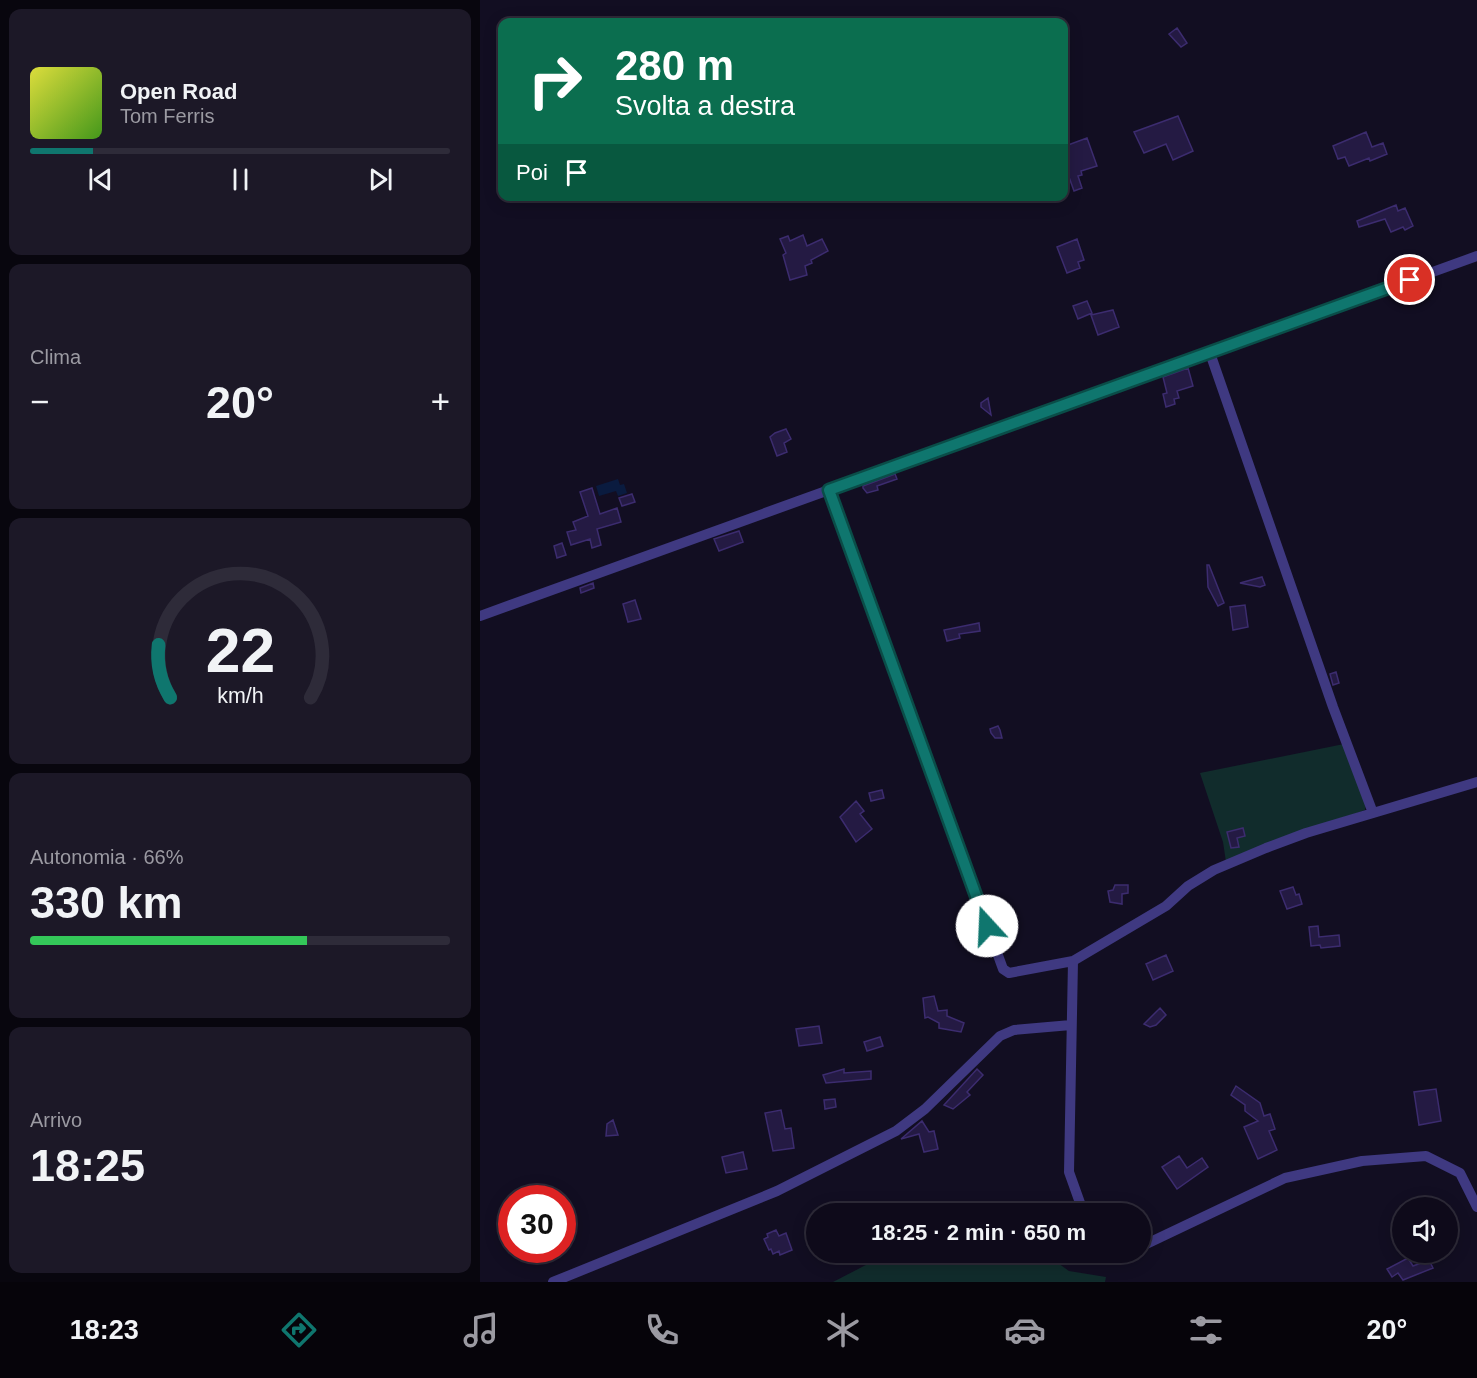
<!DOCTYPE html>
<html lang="it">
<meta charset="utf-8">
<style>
body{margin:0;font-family:Arial,sans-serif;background:#1c1827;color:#f1f3f6;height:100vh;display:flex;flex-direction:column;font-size:22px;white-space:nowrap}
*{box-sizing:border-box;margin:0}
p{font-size:20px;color:#9b9aa2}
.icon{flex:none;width:33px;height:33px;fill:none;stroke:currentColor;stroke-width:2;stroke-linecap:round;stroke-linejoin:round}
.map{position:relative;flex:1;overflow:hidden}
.sheet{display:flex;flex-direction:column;gap:9px;padding:9px;background:#08060e;width:480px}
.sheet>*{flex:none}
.banner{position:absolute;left:18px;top:18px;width:570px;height:183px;border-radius:12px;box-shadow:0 3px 15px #0003,0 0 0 2px #2e2b39;background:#0b6e4f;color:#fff;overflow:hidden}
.tools{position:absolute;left:912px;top:1197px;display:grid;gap:12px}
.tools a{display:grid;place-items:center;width:66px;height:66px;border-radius:50%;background:#0e0a1a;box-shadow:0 3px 15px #0003,0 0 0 2px #2e2b39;font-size:30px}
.speed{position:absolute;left:18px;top:1185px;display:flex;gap:12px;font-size:30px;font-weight:700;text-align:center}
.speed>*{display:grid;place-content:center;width:78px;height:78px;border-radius:50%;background:#0e0a1a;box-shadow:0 3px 15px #0003,0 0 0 2px #2e2b39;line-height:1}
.speed .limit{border:9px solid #d22;background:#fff;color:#111}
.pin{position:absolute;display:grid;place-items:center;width:51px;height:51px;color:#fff;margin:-26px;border:3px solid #fff;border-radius:50%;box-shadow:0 2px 6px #0007}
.me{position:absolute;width:66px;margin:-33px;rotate:340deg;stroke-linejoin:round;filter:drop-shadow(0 0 4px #0008)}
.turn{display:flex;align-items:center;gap:21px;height:126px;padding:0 18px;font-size:27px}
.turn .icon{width:78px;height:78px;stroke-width:2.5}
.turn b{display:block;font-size:42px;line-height:51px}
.then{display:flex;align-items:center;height:57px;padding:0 18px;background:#0003;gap:12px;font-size:22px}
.big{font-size:45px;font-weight:600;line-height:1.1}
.sheet .card{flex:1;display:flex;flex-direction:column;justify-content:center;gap:9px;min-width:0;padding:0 21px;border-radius:12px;background:#1c1827}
.sheet .dial{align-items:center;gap:0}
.dial svg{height:156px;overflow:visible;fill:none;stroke:#2e2b39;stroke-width:7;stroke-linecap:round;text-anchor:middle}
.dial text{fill:#f1f3f6;stroke:none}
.song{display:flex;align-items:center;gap:18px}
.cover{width:72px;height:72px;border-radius:9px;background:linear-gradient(135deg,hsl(60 70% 55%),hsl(100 70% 35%))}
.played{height:6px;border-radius:3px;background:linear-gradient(90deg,#0f766e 15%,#2e2b39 15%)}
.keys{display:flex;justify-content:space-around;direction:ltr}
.heat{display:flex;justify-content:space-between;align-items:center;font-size:33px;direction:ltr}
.charge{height:9px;border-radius:4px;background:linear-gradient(90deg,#34c759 66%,#2e2b39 0)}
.trip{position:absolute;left:326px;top:1203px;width:345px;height:60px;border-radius:30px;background:#0e0a1a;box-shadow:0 3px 15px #0003,0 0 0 2px #2e2b39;font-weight:600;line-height:60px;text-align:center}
.tab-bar{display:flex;height:96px;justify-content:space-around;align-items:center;background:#06040a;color:#9b9aa2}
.tab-bar .icon{width:42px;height:42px}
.tab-bar .current{color:#0f766e}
.tab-bar b{font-size:27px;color:#f1f3f6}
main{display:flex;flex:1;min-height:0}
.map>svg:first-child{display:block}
.green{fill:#112c2c}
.water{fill:#0a1b3f}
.building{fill:#241a43;stroke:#3c2c6f;stroke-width:1.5}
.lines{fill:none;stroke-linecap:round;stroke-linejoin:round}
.street{stroke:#3f3981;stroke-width:10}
.route-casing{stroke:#0a4d48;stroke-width:15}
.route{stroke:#0f766e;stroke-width:10}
</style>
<main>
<section class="sheet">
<div class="card">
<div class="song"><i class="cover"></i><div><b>Open Road</b><p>Tom Ferris</p></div></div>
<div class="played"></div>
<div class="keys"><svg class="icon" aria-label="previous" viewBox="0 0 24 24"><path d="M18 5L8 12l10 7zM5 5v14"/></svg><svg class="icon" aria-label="pause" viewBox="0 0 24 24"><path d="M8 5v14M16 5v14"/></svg><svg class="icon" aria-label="next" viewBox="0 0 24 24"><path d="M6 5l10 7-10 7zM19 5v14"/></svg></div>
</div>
<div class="card"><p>Clima</p>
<div class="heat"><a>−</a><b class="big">20°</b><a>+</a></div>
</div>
<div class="card dial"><svg viewBox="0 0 100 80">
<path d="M14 69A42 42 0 1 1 86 69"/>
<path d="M14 69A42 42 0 0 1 8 42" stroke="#0f766e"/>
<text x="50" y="56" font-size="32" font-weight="700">22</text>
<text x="50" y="72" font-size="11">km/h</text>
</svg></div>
<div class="card"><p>Autonomia · 66%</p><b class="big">330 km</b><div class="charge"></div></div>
<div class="card"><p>Arrivo</p><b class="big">18:25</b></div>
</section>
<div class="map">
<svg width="997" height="1282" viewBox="0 0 997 1282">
<rect width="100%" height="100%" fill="#120e22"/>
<!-- green -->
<path class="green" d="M864 744 886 804 885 810 746 862 743 842 720 773Z
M411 1252 564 1253 589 1271 626 1277 625 1282H353Z"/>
<!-- water -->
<path class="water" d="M138 479 140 485 144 484 147 493 138 496 136 491 119 496 116 486Z"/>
<!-- building -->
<path class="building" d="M697 28 707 43 701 47 689 34Z
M698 116 713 151 693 160 686 144 664 153 654 132Z
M886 132 892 147 903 143 907 154 890 161 889 158 869 166 865 157 858 159 853 146Z
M607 138 617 166 601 171 602 175 598 176 602 188 594 191 589 177 586 179 584 173V163L586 162 584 151 589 149 588 145Z
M916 205 918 211 925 208 933 226 925 230 923 227 911 232 905 219 879 227 877 221Z
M323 235 327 246 342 239 348 251 331 260 332 263 325 266 327 275 310 280 303 255 306 253 300 239 308 236 310 241Z
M597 239 604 260 598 262 600 268 587 273 577 247Z
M607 301 612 313 598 319 593 306Z
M633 310 639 327 618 335 611 315Z
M708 368 713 386 697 391 699 398 694 399 695 404 686 407 683 394 687 393 683 377Z
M508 398 511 415 501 407V403Z
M306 429 311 439 304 443 307 452 297 456 290 437 295 433Z
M415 474 417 479 397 486 398 490 387 493 383 488V486Z
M112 488 120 514 137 508 141 522 117 529 121 545 112 548 110 539 91 545 87 532 96 530 93 522 108 516 100 492Z
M152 494 155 502 142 506 139 498Z
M259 531 263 542 239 551 234 539Z
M82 543 86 555 77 558 74 546Z
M727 565H729L744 603 738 606 728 587Z
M782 577 785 585 780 587 760 583Z
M113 583 114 588 101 593 100 588Z
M155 600 161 619 148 622 143 604Z
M765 605 768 627 753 630 750 607Z
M499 623 500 631 479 634 480 638 467 641 464 630Z
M856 672 859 683 853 685 850 674Z
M518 726 520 730 522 738H515L511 733 510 729Z
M402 790 404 798 391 801 389 793Z
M376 801 384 811 380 814 392 829 376 842 360 817Z
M763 828 765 836 757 838 759 847 751 848 747 832Z
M635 885H648V893L642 894V904L630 902 628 891 633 890Z
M813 887 816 895 819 894 822 904 807 909 800 891Z
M838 926 839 937 859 935 860 946 841 948 840 945 831 946 829 927Z
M686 955 693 971 673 980 666 964Z
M454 996 458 1011 467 1010V1016L484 1023 481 1032 459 1028V1023L448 1017 445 1018 443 998Z
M680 1008 686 1015 676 1025 670 1027 664 1024Z
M339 1026 342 1043 319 1046 316 1029Z
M400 1037 403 1046 387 1051 384 1042Z
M364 1069V1073L391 1071V1079L346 1083 343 1075Z
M497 1069 503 1075 487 1092 490 1095 473 1109 464 1105Z
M756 1086 780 1103 784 1116 790 1114 795 1129 789 1131 797 1150 778 1159 764 1127 778 1121 765 1111V1105L751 1095Z
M956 1089 961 1121 939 1125 934 1092Z
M355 1099 356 1107 345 1109 344 1100Z
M301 1110 305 1129 311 1128 314 1148 293 1151 285 1113Z
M133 1120 138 1135 126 1136 127 1124Z
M442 1121 449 1132 454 1131 458 1149 444 1152 439 1134 421 1139Z
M263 1152 267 1169 246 1173 242 1157Z
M699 1156 707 1168 722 1158 728 1167 697 1189 682 1167Z
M296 1230 299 1236 306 1233 312 1250 300 1255 299 1251 293 1254 291 1249 289 1250 284 1239 288 1237 287 1234Z
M928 1258 933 1266 949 1260 953 1268 923 1280 918 1273 912 1277 907 1269Z"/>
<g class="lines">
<!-- street -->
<path class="street" d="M730 353 853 707 893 813
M349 490 523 969 529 973 593 961
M0 616 997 256
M604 1214 589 1172 593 961 686 906 708 886 734 870 786 848 826 833 997 782
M660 1247 805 1178 882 1161 946 1156 980 1173 997 1207
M625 1252 630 1258H638L649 1252
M73 1282 297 1191 416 1131 445 1109 520 1036 534 1030 591 1025"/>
</g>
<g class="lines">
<defs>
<path id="route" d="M507 926 349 490 930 280"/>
</defs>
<!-- route casing -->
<use href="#route" class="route-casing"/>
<!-- route -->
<use href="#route" class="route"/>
</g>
</svg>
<div class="tools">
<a><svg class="icon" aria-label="sound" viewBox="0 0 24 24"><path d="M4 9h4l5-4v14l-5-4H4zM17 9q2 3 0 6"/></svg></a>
</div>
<div class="speed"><div class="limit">30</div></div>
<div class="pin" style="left:930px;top:280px;background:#d93025"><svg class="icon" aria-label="arrive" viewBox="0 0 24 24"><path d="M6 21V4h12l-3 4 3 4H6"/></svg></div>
<svg class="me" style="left:507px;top:926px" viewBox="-20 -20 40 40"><circle r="19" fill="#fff"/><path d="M0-13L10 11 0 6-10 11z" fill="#0f766e"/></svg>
<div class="trip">18:25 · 2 min · 650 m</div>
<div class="banner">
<div class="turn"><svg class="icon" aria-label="right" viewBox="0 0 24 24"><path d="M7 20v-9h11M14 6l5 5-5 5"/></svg><div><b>280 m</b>Svolta a destra</div></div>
<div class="then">Poi<svg class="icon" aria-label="arrive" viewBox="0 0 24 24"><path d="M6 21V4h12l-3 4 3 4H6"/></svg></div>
</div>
</div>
</main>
<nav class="tab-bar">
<b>18:23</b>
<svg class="icon current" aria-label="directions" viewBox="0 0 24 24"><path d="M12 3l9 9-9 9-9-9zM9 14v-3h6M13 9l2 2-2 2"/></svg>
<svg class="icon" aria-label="music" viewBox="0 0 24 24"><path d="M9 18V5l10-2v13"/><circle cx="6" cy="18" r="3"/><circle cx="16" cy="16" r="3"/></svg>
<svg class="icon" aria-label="phone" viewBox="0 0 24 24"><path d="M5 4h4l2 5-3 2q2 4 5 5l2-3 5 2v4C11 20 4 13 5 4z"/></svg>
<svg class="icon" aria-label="climate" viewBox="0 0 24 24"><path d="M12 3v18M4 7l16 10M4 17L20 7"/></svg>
<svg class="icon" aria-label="car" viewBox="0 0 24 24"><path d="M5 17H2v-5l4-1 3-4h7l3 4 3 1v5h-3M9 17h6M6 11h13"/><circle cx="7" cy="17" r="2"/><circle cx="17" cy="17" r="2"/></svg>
<svg class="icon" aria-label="filters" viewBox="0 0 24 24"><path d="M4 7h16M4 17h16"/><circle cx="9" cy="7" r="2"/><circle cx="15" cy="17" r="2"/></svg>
<b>20°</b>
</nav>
